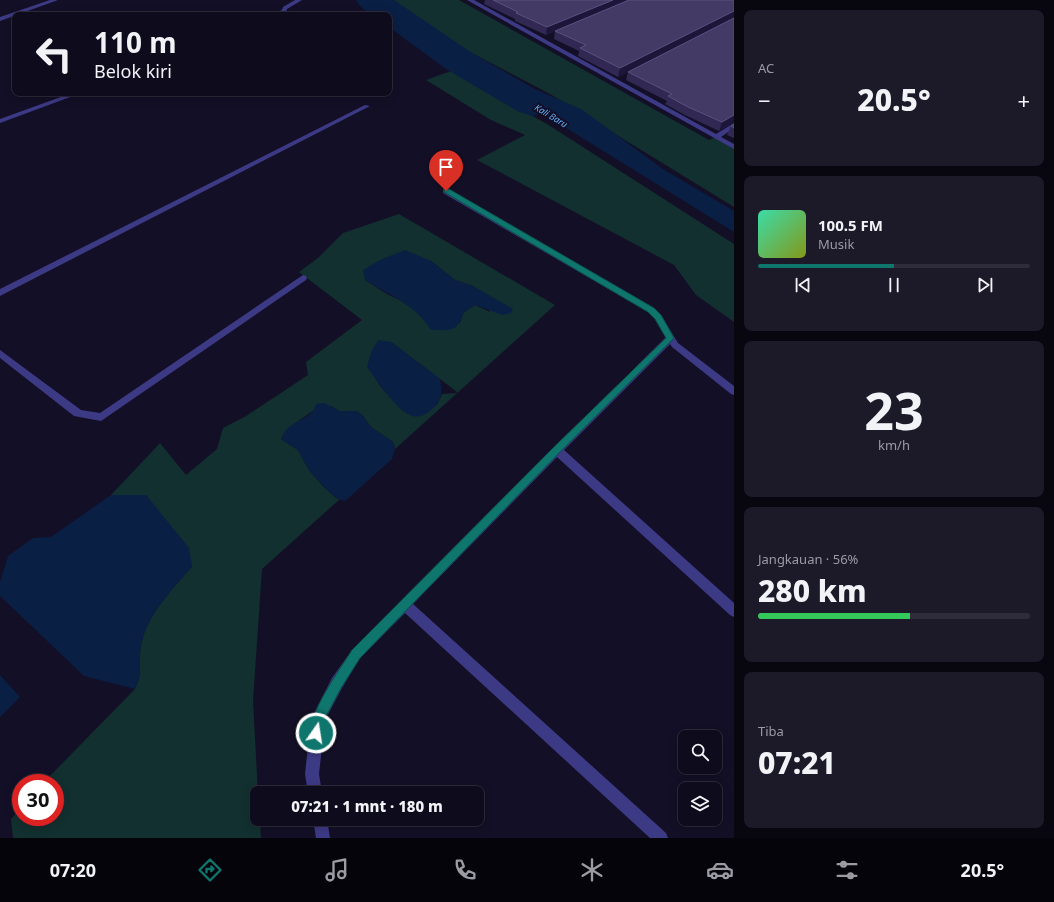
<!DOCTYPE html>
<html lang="id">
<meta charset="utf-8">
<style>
body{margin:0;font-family:"Noto Sans",sans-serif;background:#1c1929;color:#f1f3f6;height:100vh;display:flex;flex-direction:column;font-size:15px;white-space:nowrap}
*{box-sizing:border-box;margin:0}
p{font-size:13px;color:#9b9ba3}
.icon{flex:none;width:22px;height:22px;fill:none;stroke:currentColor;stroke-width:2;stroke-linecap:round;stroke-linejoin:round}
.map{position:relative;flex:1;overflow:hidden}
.sheet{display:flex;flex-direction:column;gap:10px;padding:10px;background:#08060f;width:320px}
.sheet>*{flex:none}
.banner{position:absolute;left:12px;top:12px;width:380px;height:84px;border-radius:8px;box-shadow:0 2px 10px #0003,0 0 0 1px #2e2b3b;background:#0e0b1c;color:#f1f3f6;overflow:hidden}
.controls{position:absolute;left:678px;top:730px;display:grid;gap:8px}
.controls a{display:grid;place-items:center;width:44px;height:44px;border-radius:8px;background:#0e0b1c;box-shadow:0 2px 10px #0003,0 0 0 1px #2e2b3b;font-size:20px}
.speed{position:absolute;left:12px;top:774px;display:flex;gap:8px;font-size:20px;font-weight:700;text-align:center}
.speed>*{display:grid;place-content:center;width:52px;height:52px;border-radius:50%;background:#0e0b1c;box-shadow:0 2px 10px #0003,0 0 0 1px #2e2b3b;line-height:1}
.speed .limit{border:6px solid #d22;background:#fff;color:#111}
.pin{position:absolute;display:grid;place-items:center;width:34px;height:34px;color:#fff;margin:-41px -17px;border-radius:50% 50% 50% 0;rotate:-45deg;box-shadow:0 0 4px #0007}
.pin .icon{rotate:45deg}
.me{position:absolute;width:44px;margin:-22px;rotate:13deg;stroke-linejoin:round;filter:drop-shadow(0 0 3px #0008)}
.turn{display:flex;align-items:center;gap:14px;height:84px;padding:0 16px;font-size:18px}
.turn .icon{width:52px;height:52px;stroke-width:2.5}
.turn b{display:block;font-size:28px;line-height:34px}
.big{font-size:30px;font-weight:800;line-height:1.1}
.sheet .tile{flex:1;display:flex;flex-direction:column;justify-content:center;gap:6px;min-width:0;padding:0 14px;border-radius:8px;background:#1c1929}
.sheet .dial{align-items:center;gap:0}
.dial b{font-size:52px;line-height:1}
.song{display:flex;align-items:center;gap:12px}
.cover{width:48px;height:48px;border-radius:6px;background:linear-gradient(135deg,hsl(160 70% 55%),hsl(70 70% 35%))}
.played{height:4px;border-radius:2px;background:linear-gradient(90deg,#0f766e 50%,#2e2b3b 50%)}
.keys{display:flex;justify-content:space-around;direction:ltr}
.heat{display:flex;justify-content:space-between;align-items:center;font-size:22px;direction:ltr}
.charge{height:6px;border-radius:3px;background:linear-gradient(90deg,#34c759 56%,#2e2b3b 0)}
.trip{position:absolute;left:250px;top:786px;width:234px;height:40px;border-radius:8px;background:#0e0b1c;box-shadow:0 2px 10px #0003,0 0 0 1px #2e2b3b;font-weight:800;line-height:40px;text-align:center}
.dock{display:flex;height:64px;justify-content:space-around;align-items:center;background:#06040b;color:#9b9ba3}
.dock .icon{width:28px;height:28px}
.dock .active{color:#0f766e}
.dock b{font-size:18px;color:#f1f3f6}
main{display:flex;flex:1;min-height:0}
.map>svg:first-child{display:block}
.green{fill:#12302f;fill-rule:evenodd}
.water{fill:#0a1f44}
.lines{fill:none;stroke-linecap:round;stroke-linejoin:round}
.river{fill:#0a1f44;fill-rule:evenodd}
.minor{fill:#3d3a85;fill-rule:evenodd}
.wall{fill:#312854}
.shaded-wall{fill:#1d163a}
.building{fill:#433a66;stroke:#5a527e}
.route{fill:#0f766e;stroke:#0a4d48}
.labels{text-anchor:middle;stroke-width:4;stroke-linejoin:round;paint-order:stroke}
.far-water-label{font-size:9px;font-style:italic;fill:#62b6ff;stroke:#130f26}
</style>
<main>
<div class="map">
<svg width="734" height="838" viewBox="0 0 734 838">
<rect width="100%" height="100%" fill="#130f26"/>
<!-- green -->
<path class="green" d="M393 0H459L709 140 716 137 734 147V207L550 94 466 50 411 17Z
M451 71 547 124 734 244V322L696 295 674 265 477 160 525 135 491 120 426 80Z
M399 214 555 305 395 449 393 442 371 427 363 416 357 411H339L331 406 314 410 286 430 281 439 298 450 309 470 323 486 336 498 340 499 262 569 253 701 258 793 257 819H260L261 838H13L11 819 21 808V817H55V783H43L135 689C144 671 137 658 142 641 149 612 174 588 192 566L146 495H111L160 443 186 475 217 449 223 428 246 416 308 375 306 362 362 320 299 272 318 258 343 233ZM431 261 455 280 473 286 490 312 475 305 463 313 460 323 425 319 408 304 387 294 365 280ZM391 342 457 392V393L442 394 437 405 403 411 381 387 375 378Z"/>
<!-- water -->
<path class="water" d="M371 0H390L423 25 514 80 581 109 663 169 734 211V232L495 84 399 22Z
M405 250 431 261 455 280 473 286 513 309 511 313 502 315 475 305 463 313C458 333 449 330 431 330 416 305 389 295 365 280L363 270 382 259Z
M378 340 391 342 440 379C442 392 443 400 432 409 426 415 418 419 410 415 395 408 377 380 367 367L371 352Z
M324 403 339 411H357L363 416 371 427 393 442 395 449 392 459 345 501 336 498 323 486 309 470 298 450 281 439C283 436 284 433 286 430 295 420 312 419 316 404Z
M111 495H146L189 548 192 566C174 588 149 612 142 641 137 658 144 671 135 689L84 676 0 596V582L8 556 33 538 51 537Z
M0 675 20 697 0 717Z"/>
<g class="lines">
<!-- river -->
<path class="river" d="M356 0H394L472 53 547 96 553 104 547 112 533 116 519 112 446 69 389 27V15C372 15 366 15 356 0Z"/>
<!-- minor -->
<path class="minor" d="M50 0H58L0 21V17Z
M295 0H302L287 9 286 12 279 15H271L282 10 283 7Z
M467 0H474L716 134 734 123V128L721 137 734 144V149Z
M72 93H81L0 123V119Z
M365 105 370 106 0 296V289Z
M443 189H449L654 308 661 315 678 343 734 386V395L731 394 672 347 670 344 564 450 734 603V617L730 615 557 457 413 604 666 833 668 838H650L405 613 360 658 342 688 325 720 319 774 322 793H308L305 774 311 719 332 678 352 650 666 337 655 319 648 312 443 193Z
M303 275 306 276 307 278 306 280 101 421 74 416 0 358V350L81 410 100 413Z
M313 819H327L330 838H316Z"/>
</g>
<!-- wall -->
<path class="wall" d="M484 0H734V18L618 77 578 56 579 51 554 39 555 31 546 35 515 21V19L484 4 485 0Z
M628 72 734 122 719 131 685 115 665 104 667 101 626 80Z
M734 124V138L727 135 731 126Z"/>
<!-- shaded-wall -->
<path class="shaded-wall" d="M613 0H629L546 35 547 27Z
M734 11V18L618 77 620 68Z
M734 115V122L719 131 722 122Z"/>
<!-- building -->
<path class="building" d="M493 0H613L547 27 516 13 518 12Z
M629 0H734V11L620 68 580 48 586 45 555 31Z
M734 18V115L722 122 688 107 668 96 672 94 628 72Z
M734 124V128L731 126Z"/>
<!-- route -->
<path class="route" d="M444 189H449L654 308 661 315 674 338 560 452 360 658 341 688 324 720 321 737 316 739 312 737C304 718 341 668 352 650L554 447 666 338 655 319 648 312 444 192Z"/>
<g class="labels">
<!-- far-water labels -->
<g class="far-water-label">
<text transform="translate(551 116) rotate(31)" y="3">Kali Baru</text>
</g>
</g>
</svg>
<div class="controls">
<a><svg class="icon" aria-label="search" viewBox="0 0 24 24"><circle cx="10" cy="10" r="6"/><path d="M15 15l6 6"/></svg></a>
<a><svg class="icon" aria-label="layers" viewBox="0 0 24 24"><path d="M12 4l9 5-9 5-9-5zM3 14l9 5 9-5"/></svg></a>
</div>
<div class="speed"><div class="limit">30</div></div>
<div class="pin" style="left:446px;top:191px;background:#d93025"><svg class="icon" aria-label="arrive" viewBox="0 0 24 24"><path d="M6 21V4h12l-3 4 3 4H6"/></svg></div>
<svg class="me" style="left:316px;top:733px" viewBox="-20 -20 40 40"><circle r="17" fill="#0f766e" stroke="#fff" stroke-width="3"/><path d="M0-11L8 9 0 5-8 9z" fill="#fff"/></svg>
<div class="trip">07:21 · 1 mnt · 180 m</div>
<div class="banner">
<div class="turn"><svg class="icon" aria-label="left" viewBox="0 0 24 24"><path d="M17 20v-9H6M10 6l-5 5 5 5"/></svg><div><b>110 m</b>Belok kiri</div></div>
</div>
</div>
<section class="sheet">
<div class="tile"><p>AC</p>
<div class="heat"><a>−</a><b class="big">20.5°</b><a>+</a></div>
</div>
<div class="tile">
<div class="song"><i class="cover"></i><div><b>100.5 FM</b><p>Musik</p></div></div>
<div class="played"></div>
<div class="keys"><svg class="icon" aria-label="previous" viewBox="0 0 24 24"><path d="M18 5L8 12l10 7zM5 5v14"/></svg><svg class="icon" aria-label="pause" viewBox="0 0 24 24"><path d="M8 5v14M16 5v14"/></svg><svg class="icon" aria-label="next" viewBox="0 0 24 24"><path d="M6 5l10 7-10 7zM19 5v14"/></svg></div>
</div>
<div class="tile dial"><b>23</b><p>km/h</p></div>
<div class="tile"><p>Jangkauan · 56%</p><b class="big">280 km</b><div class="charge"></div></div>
<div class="tile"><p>Tiba</p><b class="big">07:21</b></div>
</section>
</main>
<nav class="dock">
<b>07:20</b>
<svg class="icon active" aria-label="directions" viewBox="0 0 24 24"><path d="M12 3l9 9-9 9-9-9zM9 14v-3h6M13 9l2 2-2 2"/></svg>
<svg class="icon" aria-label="music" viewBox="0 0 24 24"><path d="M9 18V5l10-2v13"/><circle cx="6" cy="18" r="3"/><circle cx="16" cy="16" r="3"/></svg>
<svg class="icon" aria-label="phone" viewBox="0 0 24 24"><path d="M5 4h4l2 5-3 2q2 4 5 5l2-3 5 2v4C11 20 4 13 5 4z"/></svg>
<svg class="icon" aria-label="climate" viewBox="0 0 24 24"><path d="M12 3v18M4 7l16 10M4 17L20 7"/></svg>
<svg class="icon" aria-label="car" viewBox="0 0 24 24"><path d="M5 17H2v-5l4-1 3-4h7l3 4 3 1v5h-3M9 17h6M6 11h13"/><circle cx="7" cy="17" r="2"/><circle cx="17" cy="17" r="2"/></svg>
<svg class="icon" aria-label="filters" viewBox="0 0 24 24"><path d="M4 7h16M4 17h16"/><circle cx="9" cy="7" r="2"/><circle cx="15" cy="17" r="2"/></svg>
<b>20.5°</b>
</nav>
